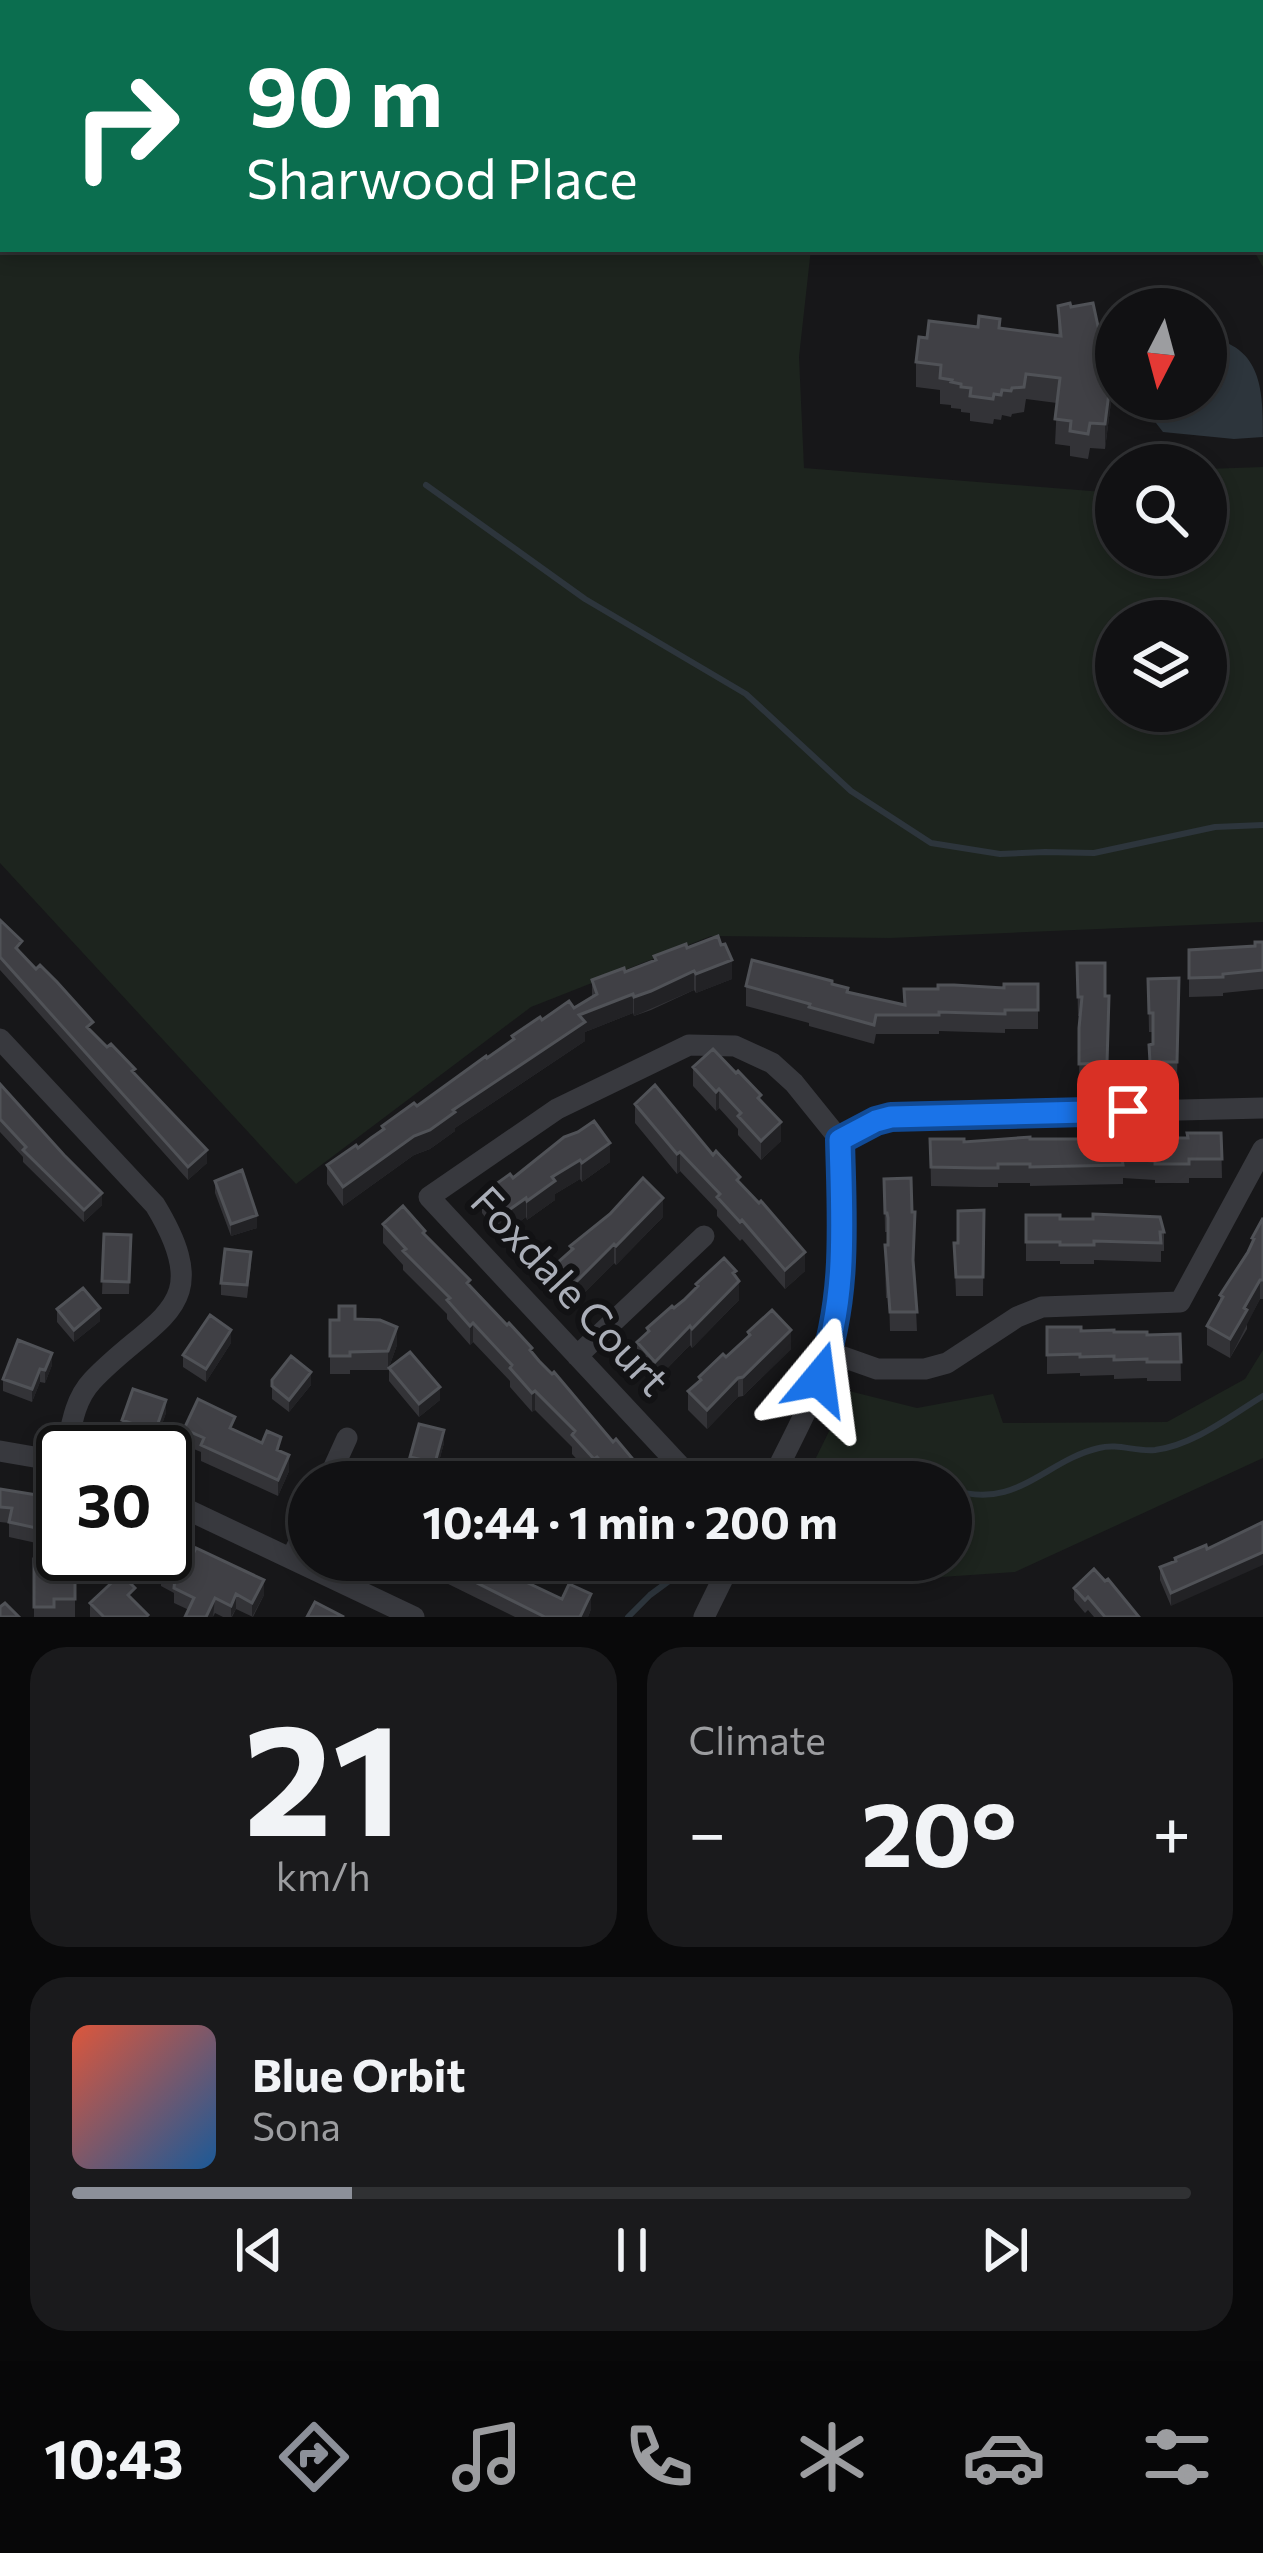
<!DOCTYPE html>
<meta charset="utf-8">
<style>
body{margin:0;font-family:Commissioner,sans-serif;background:#1a1a1c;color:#f1f3f6;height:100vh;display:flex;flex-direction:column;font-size:45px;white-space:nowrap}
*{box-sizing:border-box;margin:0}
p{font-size:39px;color:#9c9da0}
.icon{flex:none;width:66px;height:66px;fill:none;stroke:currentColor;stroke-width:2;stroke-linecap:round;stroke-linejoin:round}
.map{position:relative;height:1617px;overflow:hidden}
.drawer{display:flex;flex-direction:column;gap:30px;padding:30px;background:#09090a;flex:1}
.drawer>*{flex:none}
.guide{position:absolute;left:0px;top:0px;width:1263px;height:252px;box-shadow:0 6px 18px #0003,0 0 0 3px #303133;background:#0b6e4f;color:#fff;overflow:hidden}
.needle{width:78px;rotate:186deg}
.tools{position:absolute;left:1095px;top:288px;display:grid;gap:24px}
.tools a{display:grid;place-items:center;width:132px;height:132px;border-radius:50%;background:#111113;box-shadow:0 6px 18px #0003,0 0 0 3px #303133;font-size:60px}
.speed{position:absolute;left:36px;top:1425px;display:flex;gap:24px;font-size:60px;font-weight:700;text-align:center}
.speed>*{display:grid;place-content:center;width:156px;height:156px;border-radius:50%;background:#111113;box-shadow:0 6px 18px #0003,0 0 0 3px #303133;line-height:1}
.speed .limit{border:6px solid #111;border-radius:18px;background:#fff;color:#111}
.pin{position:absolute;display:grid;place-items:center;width:102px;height:102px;color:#fff;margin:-51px;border-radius:24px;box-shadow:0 6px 18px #0006}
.me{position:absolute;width:132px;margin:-66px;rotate:16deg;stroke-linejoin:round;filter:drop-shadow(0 0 9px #0008)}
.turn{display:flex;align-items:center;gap:42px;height:252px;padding:0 48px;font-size:54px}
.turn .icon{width:156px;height:156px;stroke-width:2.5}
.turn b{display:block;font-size:84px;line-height:102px}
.big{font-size:90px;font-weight:700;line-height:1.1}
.drawer .widget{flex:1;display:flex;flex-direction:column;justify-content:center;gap:18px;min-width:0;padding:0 42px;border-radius:36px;background:#1a1a1c}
.drawer .dial{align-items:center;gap:0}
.dial b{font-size:156px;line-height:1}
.song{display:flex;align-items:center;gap:36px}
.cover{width:144px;height:144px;border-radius:18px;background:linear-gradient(135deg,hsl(10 70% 55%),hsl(210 70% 35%))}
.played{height:12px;border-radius:6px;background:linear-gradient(90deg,#8c9099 25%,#303133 25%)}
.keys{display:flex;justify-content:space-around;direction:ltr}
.heat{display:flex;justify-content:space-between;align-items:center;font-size:66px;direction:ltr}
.drawer .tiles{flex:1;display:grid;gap:30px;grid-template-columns:1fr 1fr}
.widget:last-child{grid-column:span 2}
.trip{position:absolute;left:288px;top:1461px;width:684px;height:120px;border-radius:60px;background:#111113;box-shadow:0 6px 18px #0003,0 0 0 3px #303133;font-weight:700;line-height:120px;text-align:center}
.menu{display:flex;height:192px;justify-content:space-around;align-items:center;background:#070708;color:#9c9da0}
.menu .icon{width:84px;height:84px}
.menu .active{color:#8c9099}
.menu b{font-size:54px;color:#f1f3f6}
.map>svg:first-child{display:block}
.green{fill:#1d241e;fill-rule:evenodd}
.water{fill:#2d353c}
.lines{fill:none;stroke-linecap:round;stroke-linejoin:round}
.stream{stroke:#2d353c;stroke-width:6}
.minor{stroke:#38393e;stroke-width:21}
.wall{fill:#333337}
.shaded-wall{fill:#222225}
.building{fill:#404045;stroke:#505257;stroke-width:3}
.route-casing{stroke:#114b97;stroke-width:30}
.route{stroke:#1a73e8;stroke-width:21}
.labels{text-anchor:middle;stroke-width:12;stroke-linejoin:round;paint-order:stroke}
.street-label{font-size:42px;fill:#aaaeb8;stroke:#121214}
</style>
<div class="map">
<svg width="1263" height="1617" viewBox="0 0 1263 1617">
<rect width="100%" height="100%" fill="#171719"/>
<!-- green -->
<path class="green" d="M0 0H494L497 3H3V249H811L799 357 804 468 1116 493V555H1206V469L1263 467V922L890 938 711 936 531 1007 296 1184 0 863ZM1116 621H1206V711H1116Z
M1228 0H1263V267L1253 249H1260V3H1216Z
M1263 1350V1458L1015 1572 882 1581H755L766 1560H951V1482H804L849 1391 917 1408 993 1394 1003 1423 1167 1422 1245 1379Z"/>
<!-- water -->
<path class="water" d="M1222 341C1263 355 1263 397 1263 437L1234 439 1163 432 1156 423 1149 399H1206V342Z"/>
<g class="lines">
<!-- stream -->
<path class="stream" d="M426 485 585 599 746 694 851 791 931 843 1000 854 1045 852 1094 853 1215 827 1263 825
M951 1489C1015 1512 1046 1460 1099 1448 1118 1443 1136 1452 1155 1450 1194 1445 1230 1416 1263 1396
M628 1617 650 1595 669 1581"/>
<!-- minor -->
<path class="minor" d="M1114 3 1129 0
M0 1039 155 1205C219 1310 154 1315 92 1381 74 1400 71 1428 66 1452
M840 1140 876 1121 891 1117 1263 1108
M829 1352 877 1369H925L947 1363 1017 1317 1042 1307 1180 1302 1263 1149
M577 1356 704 1236
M0 1451 63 1462
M327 1482 347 1438
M695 1482 429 1197 557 1109 689 1045 735 1046 772 1063 794 1083 840 1140
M771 1482C791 1440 815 1399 828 1354 849 1285 842 1211 840 1140
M165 1499 414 1617
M292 1557 309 1521
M704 1617 732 1560"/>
</g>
<!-- wall -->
<path class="wall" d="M1058 306 1071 307 1101 340 1116 351 1115 403 1111 402 1105 449 1090 448 1088 459 1070 456V446L1055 444 1057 403 1026 399 1024 412 1012 414 1011 417 1002 415 1001 420 994 419 993 424 970 421V413L961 412V409L951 408V405L940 404V390L916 387V362L927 338 1000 328 1058 336Z
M0 920 22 954 93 1033 135 1073 207 1163 188 1180 0 970Z
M1263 942V989L1223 993V996L1189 997V950L1255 946Z
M687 948 732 979 696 993 694 990 651 1010 634 1016 633 1013 585 1032V1041L455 1128V1131L430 1149 414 1155 343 1206 327 1184V1165L358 1148 382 1130V1126L417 1106 512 1041V1036L542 1020 574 1008 592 997V980L625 972 654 960V956Z
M1077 963 1105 996H1109L1107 1082 1079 1083 1080 1016H1078Z
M1179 978 1177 1081H1150L1149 1045 1153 1044V1032H1149L1148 979Z
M1038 984V1029H1005V1033L939 1031V1034H876L874 1044 809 1026V1023L746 1006V986L832 985 848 992 905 1005Z
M693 1067 761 1101 781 1141 761 1160 738 1135V1129L729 1119 719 1108 716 1111 693 1086Z
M0 1084 102 1205 84 1222 23 1162V1157L0 1132Z
M635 1104 713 1155 740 1182 805 1271 785 1289 742 1239 740 1241 717 1216V1210L680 1171 677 1174 635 1123Z
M1221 1133 1222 1178H1189V1183H1155V1180L1123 1178V1184L1030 1186V1183H998V1187H979L931 1186 930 1139 964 1142 1188 1138Z
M564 1137 610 1162 582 1182 580 1179 555 1194V1200L527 1220 526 1217 499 1236 482 1213V1194L513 1178Z
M884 1179 914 1267 917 1331H890L889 1298H886L885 1264 888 1245 887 1232H885Z
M215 1181 257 1228 231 1236 215 1193Z
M984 1210 983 1296H956L954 1243H958Z
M1026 1215 1164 1232V1251H1161V1262L1094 1260V1264H1060V1261H1026Z
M663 1217 616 1265 614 1263 567 1310 548 1290V1271L570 1251V1246Z
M1263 1218V1299H1260L1247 1323V1329L1230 1358 1207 1345V1326L1220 1302V1295L1252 1243V1238Z
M383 1224 425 1235 652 1482H603L597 1476 594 1478 572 1454V1447L535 1410 532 1412 510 1387V1381L473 1342 470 1345 447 1319V1314L403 1270V1265L383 1243Z
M104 1234 131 1235 129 1294H102Z
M251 1265 247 1298 221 1295V1283Z
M736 1277 739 1300 692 1348 690 1345 655 1381 637 1361V1342L647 1333V1328L674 1308 696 1289V1284Z
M57 1309 100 1321 74 1342 57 1322Z
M355 1319 397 1345 388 1370H350V1374H330V1320Z
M1047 1327 1147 1335 1180 1334 1181 1381H1147V1378L1114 1379V1375L1080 1376V1373L1047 1374Z
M748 1332 791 1349 743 1396 738 1397 707 1429 688 1410V1391L699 1381V1377L726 1357 748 1338Z
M231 1343 206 1382 183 1367V1355Z
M52 1365 45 1383 40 1382 32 1402 3 1391V1379Z
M389 1368 440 1400 419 1417 389 1381Z
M272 1380 311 1385 289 1412 272 1399Z
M166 1413 155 1444 122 1433V1420Z
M184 1429 235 1431 281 1452 289 1471 278 1496 201 1461V1452L184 1445Z
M444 1443 435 1476 410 1470V1457Z
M0 1489 63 1502V1545L51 1541 50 1546 9 1537V1523L0 1522Z
M1206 1545 1171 1606 1160 1580V1567Z
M114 1554H165L264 1595 253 1617 236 1609 232 1617H223L215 1613 213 1617H185L189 1610 174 1603V1593L161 1586V1574Z
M34 1559 59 1568H75V1617H34Z
M430 1560 524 1566 531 1585 562 1599 591 1609 588 1617H515L430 1575Z
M1074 1588 1139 1617H1094L1088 1610 1085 1613 1074 1600Z
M135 1602 148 1617H90V1603Z"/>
<!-- shaded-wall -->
<path class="shaded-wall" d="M1111 377V402L1105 449V424Z
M732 960V979L696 993V974Z
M694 971V990L634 1016V997Z
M633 994V1013L585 1032V1041L455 1128V1131L430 1149 414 1155 343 1206V1187L453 1110 579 1015Z
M719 1089V1108L716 1111V1092Z
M781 1122V1141L761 1160V1141Z
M610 1143V1162L582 1182V1163Z
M207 1150V1163L188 1180V1167Z
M680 1152V1171L677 1174V1154Z
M580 1160V1179L555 1194V1200L527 1220V1201L552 1177Z
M102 1193V1205L84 1222V1210Z
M526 1198V1217L499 1236V1217Z
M663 1198V1217L616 1265V1246Z
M257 1215V1228L231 1236V1224Z
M614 1244V1263L567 1310V1291Z
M805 1252V1271L785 1289V1270Z
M736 1271V1285L739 1281V1300L692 1348V1329Z
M1260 1280V1299L1230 1358V1339Z
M100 1308V1321L74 1342V1330Z
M473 1323V1342L470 1345V1326Z
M690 1326V1345L655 1381V1362Z
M397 1327V1345L388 1370V1351Z
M231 1330V1343L206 1382V1369Z
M791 1330V1349L743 1396V1377Z
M52 1353V1365L45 1383V1370Z
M40 1369V1382L32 1402V1389Z
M311 1372V1385L289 1412V1400Z
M738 1378V1397L707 1429V1410Z
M440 1387V1400L419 1417V1404Z
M535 1391V1410L532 1412V1393Z
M166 1400V1413L155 1444V1432Z
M444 1430V1443L435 1476V1463Z
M289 1455V1471L278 1496V1480Z
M597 1457V1476L594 1478V1459Z
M1263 1552V1565L1171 1606V1593Z
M264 1580V1595L252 1617V1603Z
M236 1594V1609L231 1617V1606Z
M591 1594V1609L588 1617H580Z
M215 1598 213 1617H206Z"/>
<!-- building -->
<path class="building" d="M602 0H648L647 3H601Z
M670 0 729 2 730 0H782V3H670Z
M810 0H852L853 3H811Z
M1070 303 1071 307 1093 303 1101 340 1114 342 1113 350 1116 351 1115 377H1111L1105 424 1090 423 1088 434 1070 431 1071 421 1055 419 1060 378 1026 374 1024 387 1012 388 1011 391 1002 390 1001 395 994 394 993 399 970 396 971 388 961 387V384L951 382 952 380 940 378 941 365 916 362 919 337 927 338 929 321 978 327 979 316 1000 319 999 328 1061 336 1058 306Z
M0 920 22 941 16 948 36 969 40 965 57 982 93 1022 87 1027 107 1047 111 1044 135 1069 132 1071 207 1150 188 1167 0 957Z
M718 936 721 945 725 944 732 960 696 974 694 971 651 991 634 997 633 994 579 1015 585 1022 453 1110 455 1112 430 1130 414 1136 343 1187 327 1165 356 1145 358 1148 371 1138 384 1129 382 1126 414 1103 417 1106 486 1056 487 1058 514 1039 512 1036 540 1017 542 1020 569 1001 574 1008 597 994 592 980 624 968 625 972 656 960 654 956 686 944 687 948Z
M1255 942H1263V970L1223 974V977L1189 978V950L1255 946Z
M752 960 832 981V984L848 988 847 992 905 1005 904 989H938V985H954L1004 988V984H1038V1010H1005V1014L939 1012V1015H876L874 1025 809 1007 810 1004 746 986Z
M1077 963H1105V996H1109L1107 1063 1079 1064V1028L1082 997H1078Z
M1179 978 1177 1062H1150L1149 1045 1153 1044V1013H1149L1148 979Z
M713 1049 736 1073 738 1071 761 1095 758 1098 781 1122 761 1141 738 1116 741 1113 729 1100 719 1089 716 1092 693 1067Z
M0 1084 64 1155 102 1193 84 1210 23 1150 26 1147 0 1119Z
M655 1085 713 1155 716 1151 740 1177 737 1180 759 1203 761 1201 805 1252 785 1270 742 1220 740 1222 717 1197 720 1194 680 1152 677 1154 635 1104Z
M594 1121 610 1143 582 1163 580 1160 552 1177 555 1181 527 1201 526 1198 499 1217 482 1194 510 1174 513 1178 564 1137 578 1132Z
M1187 1133H1221L1222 1159H1189V1164H1155V1161L1122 1159 1123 1165 1030 1167V1164H998V1168H979L931 1167 930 1139H964V1142L1030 1137V1139H1121V1134H1155V1138H1188Z
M242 1170 257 1215 231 1224 215 1181Z
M643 1178 663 1198 616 1246 614 1244 567 1291 548 1271 573 1249 570 1246 610 1214Z
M911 1178 912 1212H915L913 1260 917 1312H890L885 1245H888V1218L887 1213H885L884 1179Z
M403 1206 425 1231 423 1233 470 1280 467 1283 507 1325 509 1323 532 1348 530 1350 539 1361 552 1374 554 1372 613 1442 616 1439 652 1482H618L619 1481 597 1457 594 1459 572 1435 575 1431 535 1391 532 1393 510 1368 512 1365 473 1323 470 1326 447 1300 450 1298 403 1251 406 1249 383 1224Z
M984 1210 983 1277H956L954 1243H958V1211Z
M1093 1214 1160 1217 1164 1232H1160L1161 1243 1094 1241V1245H1060V1242H1026V1215H1060V1219H1093Z
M1263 1218V1280H1260L1244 1308 1247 1310 1230 1339 1207 1326 1223 1297 1220 1295 1248 1252 1254 1239 1252 1238Z
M104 1234 131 1235 129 1282 102 1281Z
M225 1249 251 1252 247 1285 221 1283Z
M724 1258 736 1271 733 1273 739 1281 692 1329 690 1326 655 1362 637 1342 649 1331 647 1328 672 1306 674 1308 684 1300 698 1286 696 1284Z
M83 1288 100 1308 74 1330 57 1309Z
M339 1306H355V1319L380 1320 397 1327 388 1351 350 1352V1356H330V1320H339Z
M772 1310 791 1330 743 1377 738 1378 707 1410 688 1391 701 1380 699 1377 723 1354 726 1357 750 1335 748 1332Z
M210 1315 231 1330 206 1369 183 1355Z
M1047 1327H1081V1331L1114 1330V1332H1147V1335L1180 1334 1181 1362H1147V1359L1114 1360V1356L1080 1357V1354L1047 1355Z
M18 1340 52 1353 45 1370 40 1369 32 1389 3 1379Z
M410 1352 440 1387 419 1404 389 1368Z
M291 1356 311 1372 289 1400 272 1386V1380Z
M133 1389 166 1400 155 1432 122 1420Z
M198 1399 235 1417 230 1428 262 1443 267 1431 281 1437 277 1450 289 1455 278 1480 201 1445 204 1438 184 1429Z
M419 1424 444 1430 435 1463 410 1457Z
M0 1489 37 1495 38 1491 58 1495 57 1500 63 1502V1530L51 1526 50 1531 9 1522 12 1508 0 1507Z
M1263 1522V1552L1171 1593 1160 1567 1176 1561 1175 1558 1206 1545 1207 1549Z
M165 1537 194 1552 196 1548 264 1580 252 1603 236 1594 231 1606 215 1598 206 1617H185L194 1598 174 1588 175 1578 161 1571 165 1561 149 1554H165Z
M34 1559H59V1568H75V1599H54V1607H34Z
M431 1560H521L524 1562 523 1565 531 1571 526 1582 562 1599 569 1584 591 1594 580 1617H545Z
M1094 1569 1105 1581 1108 1579 1139 1617H1105L1088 1597 1085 1600 1074 1588Z
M121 1574 135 1588 128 1595 148 1615 146 1617H104L90 1603Z
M315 1602 344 1617H307Z
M5 1603 19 1617H0V1607Z"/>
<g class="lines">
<defs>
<path id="route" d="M819 1379C848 1299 842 1223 840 1140L876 1121 891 1117 1128 1111"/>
</defs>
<!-- route casing -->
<use href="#route" class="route-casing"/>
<!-- route -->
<use href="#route" class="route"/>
</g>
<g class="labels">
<!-- street labels -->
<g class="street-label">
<text transform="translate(570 1291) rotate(47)" y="15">Foxdale Court</text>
</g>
</g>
</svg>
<div class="tools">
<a><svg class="needle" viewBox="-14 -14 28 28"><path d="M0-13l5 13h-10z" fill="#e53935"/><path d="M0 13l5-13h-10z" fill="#9c9da0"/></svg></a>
<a><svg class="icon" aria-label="search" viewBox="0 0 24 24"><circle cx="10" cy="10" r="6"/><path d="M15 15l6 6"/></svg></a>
<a><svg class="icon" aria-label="layers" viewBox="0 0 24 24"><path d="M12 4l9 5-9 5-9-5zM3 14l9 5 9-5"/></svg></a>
</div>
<div class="speed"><div class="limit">30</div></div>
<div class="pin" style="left:1128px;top:1111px;background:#d93025"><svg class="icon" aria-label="arrive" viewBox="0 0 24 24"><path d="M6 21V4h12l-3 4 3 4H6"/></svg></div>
<svg class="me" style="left:819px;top:1379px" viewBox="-20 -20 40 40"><path d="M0-17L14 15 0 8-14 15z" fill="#1a73e8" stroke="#fff" stroke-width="4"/></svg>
<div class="trip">10:44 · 1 min · 200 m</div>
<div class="guide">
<div class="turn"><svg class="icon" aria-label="right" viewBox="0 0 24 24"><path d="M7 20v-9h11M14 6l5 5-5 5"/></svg><div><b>90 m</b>Sharwood Place</div></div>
</div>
</div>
<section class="drawer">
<div class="tiles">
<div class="widget dial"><b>21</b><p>km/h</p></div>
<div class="widget"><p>Climate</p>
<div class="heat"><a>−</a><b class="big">20°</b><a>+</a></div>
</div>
<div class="widget">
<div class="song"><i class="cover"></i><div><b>Blue Orbit</b><p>Sona</p></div></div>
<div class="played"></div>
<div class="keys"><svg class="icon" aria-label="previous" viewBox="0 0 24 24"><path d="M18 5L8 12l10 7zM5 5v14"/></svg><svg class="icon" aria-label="pause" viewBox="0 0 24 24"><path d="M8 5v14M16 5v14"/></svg><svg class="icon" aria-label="next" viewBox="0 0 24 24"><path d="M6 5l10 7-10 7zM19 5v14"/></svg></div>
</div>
</div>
</section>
<nav class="menu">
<b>10:43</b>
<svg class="icon active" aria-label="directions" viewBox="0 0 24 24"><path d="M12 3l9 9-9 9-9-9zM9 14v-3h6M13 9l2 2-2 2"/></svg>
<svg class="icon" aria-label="music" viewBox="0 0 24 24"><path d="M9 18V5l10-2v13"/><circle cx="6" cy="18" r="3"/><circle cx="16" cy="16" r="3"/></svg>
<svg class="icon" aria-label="phone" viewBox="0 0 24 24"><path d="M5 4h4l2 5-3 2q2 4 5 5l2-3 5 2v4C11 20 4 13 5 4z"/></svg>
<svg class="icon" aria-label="climate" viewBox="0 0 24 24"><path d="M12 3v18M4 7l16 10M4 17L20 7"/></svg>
<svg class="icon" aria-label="car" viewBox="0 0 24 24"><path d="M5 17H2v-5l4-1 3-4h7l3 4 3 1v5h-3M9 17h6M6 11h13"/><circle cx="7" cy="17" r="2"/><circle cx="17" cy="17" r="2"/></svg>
<svg class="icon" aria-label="filters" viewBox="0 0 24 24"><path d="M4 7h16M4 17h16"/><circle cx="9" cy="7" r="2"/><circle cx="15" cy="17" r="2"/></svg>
</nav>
